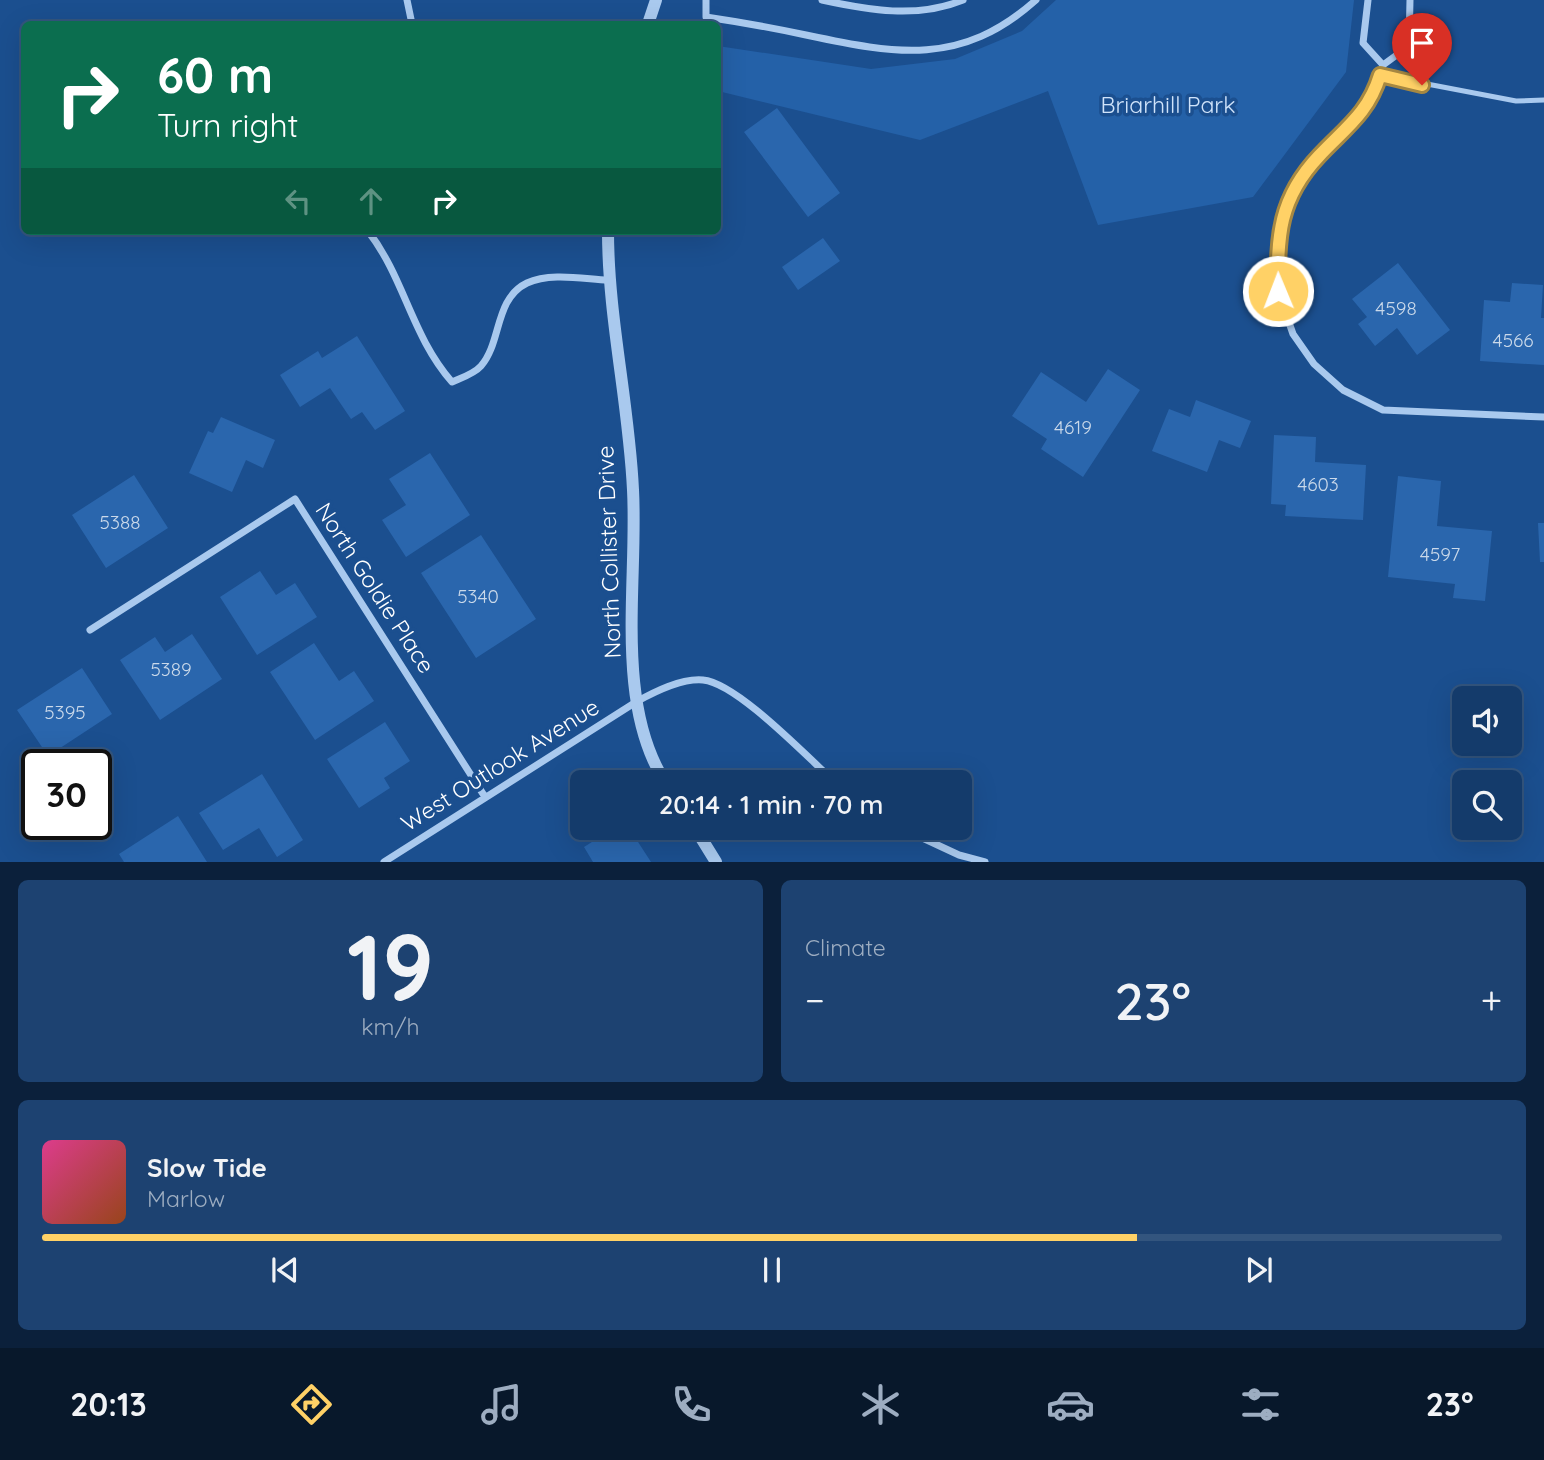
<!DOCTYPE html>
<meta charset="utf-8">
<style>
body{margin:0;font-family:Quicksand,sans-serif;background:#1d4271;color:#f1f3f6;height:100vh;display:flex;flex-direction:column;font-size:26px;white-space:nowrap}
*{box-sizing:border-box;margin:0}
p{font-size:23px;color:#9dadc1}
.icon{flex:none;width:38px;height:38px;fill:none;stroke:currentColor;stroke-width:2;stroke-linecap:round;stroke-linejoin:round}
.map{position:relative;height:862px;overflow:hidden}
.details{display:flex;flex-direction:column;gap:18px;padding:18px;background:#0b203b;flex:1}
.details>*{flex:none}
.top-card{position:absolute;left:21px;top:21px;width:700px;height:214px;border-radius:10px;box-shadow:0 7px 28px #0002,0 0 0 2px #33557e;background:#0b6e4f;color:#fff;overflow:hidden}
.fabs{position:absolute;left:1452px;top:686px;display:grid;gap:14px}
.fabs a{display:grid;place-items:center;width:70px;height:70px;border-radius:10px;background:#143b6b;box-shadow:0 7px 28px #0002,0 0 0 2px #33557e;font-size:35px}
.speed{position:absolute;left:21px;top:749px;display:flex;gap:14px;font-size:35px;font-weight:700;text-align:center}
.speed>*{display:grid;place-content:center;width:91px;height:91px;border-radius:50%;background:#143b6b;box-shadow:0 7px 28px #0002,0 0 0 2px #33557e;line-height:1}
.speed .limit{border:4px solid #111;border-radius:10px;background:#fff;color:#111}
.pin{position:absolute;display:grid;place-items:center;width:60px;height:60px;color:#fff;margin:-72px -30px;border-radius:50% 50% 50% 0;rotate:-45deg;box-shadow:0 0 7px #0007}
.pin .icon{rotate:45deg}
.me{position:absolute;width:77px;margin:-38px;rotate:359deg;stroke-linejoin:round;filter:drop-shadow(0 0 5px #0008)}
.turn{display:flex;align-items:center;gap:24px;height:147px;padding:0 21px;font-size:32px}
.turn .icon{width:91px;height:91px;stroke-width:2.5}
.turn b{display:block;font-size:49px;line-height:60px}
.lanes{display:flex;align-items:center;height:66px;padding:0 21px;background:#0003;justify-content:center;gap:35px;direction:ltr}
.lanes .off{opacity:.35}
.big{font-size:52px;font-weight:600;line-height:1.1}
.details .tile{flex:1;display:flex;flex-direction:column;justify-content:center;gap:10px;min-width:0;padding:0 24px;border-radius:10px;background:#1d4271}
.details .dial{align-items:center;gap:0}
.dial b{font-size:91px;line-height:1}
.song{display:flex;align-items:center;gap:21px}
.cover{width:84px;height:84px;border-radius:10px;background:linear-gradient(135deg,hsl(330 70% 55%),hsl(20 70% 35%))}
.played{height:7px;border-radius:4px;background:linear-gradient(90deg,#ffd166 75%,#33557e 75%)}
.keys{display:flex;justify-content:space-around;direction:ltr}
.heat{display:flex;justify-content:space-between;align-items:center;font-size:38px;direction:ltr}
.details .tiles{flex:1;display:grid;gap:18px;grid-template-columns:1fr 1fr}
.tile:last-child{grid-column:span 2}
.trip{position:absolute;left:570px;top:770px;width:402px;height:70px;border-radius:10px;background:#143b6b;box-shadow:0 7px 28px #0002,0 0 0 2px #33557e;font-weight:600;line-height:70px;text-align:center}
.tab-bar{display:flex;height:112px;justify-content:space-around;align-items:center;background:#08182b;color:#9dadc1}
.tab-bar .icon{width:49px;height:49px}
.tab-bar .active{color:#ffd166}
.tab-bar b{font-size:32px;color:#f1f3f6}
.map>svg:first-child{display:block}
.green{fill:#2461a8}
.building{fill:#2a66ad}
.lines{fill:none;stroke-linecap:round;stroke-linejoin:round}
.service{stroke:#a9c9ee;stroke-width:5}
.minor{stroke:#a9c9ee;stroke-width:7}
.tertiary{stroke:#a9c9ee;stroke-width:12}
.route-casing{stroke:#a68842;stroke-width:18}
.route{stroke:#ffd166;stroke-width:12}
.labels{text-anchor:middle;stroke-width:7;stroke-linejoin:round;paint-order:stroke}
.number-label{font-size:19px;fill:#cad9ea}
.park-label{font-size:23px;fill:#cfe3fa;stroke:#1b4f8f}
.street-label{font-size:23px;fill:#fff;stroke:#1b4f8f}
</style>
<div class="map">
<svg width="1544" height="862" viewBox="0 0 1544 862">
<rect width="100%" height="100%" fill="#1b4f8f"/>
<!-- green -->
<path class="green" d="M1056 0H1354L1346 72 1253 197 1098 225 1048 91 920 140 718 91V46L871 69 955 59 1022 31Z"/>
<!-- building -->
<path class="building" d="M777 108 840 193 808 217 744 132Z
M823 238 840 261 798 290 782 267Z
M1398 263 1450 330 1417 355 1397 328 1375 346 1358 324 1367 317 1352 299Z
M1512 283 1543 285 1541 318H1544V365L1480 361 1484 300 1510 302Z
M357 336 405 411 375 430 362 412 351 419 330 388 300 407 280 375 318 351 322 358Z
M1108 369 1140 390 1083 477 1041 449 1047 439 1012 416 1041 372 1086 402Z
M1196 400 1251 421 1240 448 1219 440 1207 472 1152 451 1169 409 1190 417Z
M221 417 275 440 263 468 246 460 232 492 189 473 208 431 213 433Z
M1274 435 1316 437 1315 462 1366 465 1363 520 1285 516 1286 505 1271 504Z
M430 453 470 515 406 557 382 520 406 505 389 479Z
M134 475 168 528 106 568 72 515Z
M1398 476 1441 481 1437 526 1492 531 1485 601 1453 598 1455 584 1388 577Z
M1538 523H1544V562H1540Z
M481 535 536 619 476 658 421 573Z
M260 571 276 595 295 583 317 617 257 655 220 597Z
M192 634 222 679 160 720 120 660 155 637 165 652Z
M314 643 339 681 354 671 374 701 315 740 270 672Z
M82 668 112 714 48 756 17 710Z
M385 722 410 761 384 778 390 788 359 808 327 759Z
M262 774 303 840 277 857 259 828 223 850 199 813Z
M178 816 207 862H124L119 854Z
M614 828H629L651 862H593L584 847Z"/>
<g class="lines">
<!-- service -->
<path class="service" d="M1380 75 1516 101 1544 100"/>
<!-- minor -->
<path class="minor" d="M407 0 412 24
M706 0V17C740 22 773 28 806 35 896 54 961 67 1036 0
M822 0C868 10 917 19 963 0
M1368 0 1363 43 1383 65 1409 46 1410 0
M1383 65 1373 97 1349 129 1318 157 1285 206 1277 239 1278 291 1293 334 1314 364 1343 390 1383 410 1544 417
M368 231C405 279 411 335 452 382 461 378 474 374 481 366 502 342 494 299 527 283 550 272 584 279 608 280
M90 630 295 499 485 797
M901 828 959 855 985 862
M384 862 636 702C654 692 681 678 703 680 737 683 807 757 835 782"/>
<!-- tertiary -->
<path class="tertiary" d="M648 24 656 0
M608 231C608 318 629 403 633 490 638 582 614 702 665 782
M695 828 716 862"/>
</g>
<g class="lines">
<defs>
<path id="route" d="M1278 291C1277 237 1279 198 1319 156 1345 128 1368 114 1380 75L1422 85"/>
</defs>
<!-- route casing -->
<use href="#route" class="route-casing"/>
<!-- route -->
<use href="#route" class="route"/>
</g>
<g class="labels">
<!-- number labels -->
<g class="number-label">
<text x="1396" y="315">4598</text>
<text x="1513" y="347">4566</text>
<text x="1073" y="434">4619</text>
<text x="1318" y="491">4603</text>
<text x="120" y="529">5388</text>
<text x="1440" y="561">4597</text>
<text x="478" y="603">5340</text>
<text x="171" y="676">5389</text>
<text x="65" y="719">5395</text>
</g>
<!-- park labels -->
<g class="park-label">
<text x="1168" y="113">Briarhill Park</text>
</g>
<!-- street labels -->
<g class="street-label">
<text transform="translate(609 552) rotate(-92)" y="8">North Collister Drive</text>
<text transform="translate(375 588) rotate(57)" y="8">North Goldie Place</text>
<text transform="translate(500 765) rotate(-32)" y="8">West Outlook Avenue</text>
</g>
</g>
</svg>
<div class="fabs">
<a><svg class="icon" aria-label="sound" viewBox="0 0 24 24"><path d="M4 9h4l5-4v14l-5-4H4zM17 9q2 3 0 6"/></svg></a>
<a><svg class="icon" aria-label="search" viewBox="0 0 24 24"><circle cx="10" cy="10" r="6"/><path d="M15 15l6 6"/></svg></a>
</div>
<div class="speed"><div class="limit">30</div></div>
<div class="pin" style="left:1422px;top:85px;background:#d93025"><svg class="icon" aria-label="arrive" viewBox="0 0 24 24"><path d="M6 21V4h12l-3 4 3 4H6"/></svg></div>
<svg class="me" style="left:1278px;top:291px" viewBox="-20 -20 40 40"><circle r="17" fill="#ffd166" stroke="#fff" stroke-width="3"/><path d="M0-11L8 9 0 5-8 9z" fill="#fff"/></svg>
<div class="trip">20:14 · 1 min · 70 m</div>
<div class="top-card">
<div class="turn"><svg class="icon" aria-label="right" viewBox="0 0 24 24"><path d="M7 20v-9h11M14 6l5 5-5 5"/></svg><div><b>60 m</b>Turn right</div></div>
<div class="lanes"><svg class="icon off" aria-label="left" viewBox="0 0 24 24"><path d="M17 20v-9H6M10 6l-5 5 5 5"/></svg><svg class="icon off" aria-label="ahead" viewBox="0 0 24 24"><path d="M12 20V5M6 11l6-6 6 6"/></svg><svg class="icon" aria-label="right" viewBox="0 0 24 24"><path d="M7 20v-9h11M14 6l5 5-5 5"/></svg></div>
</div>
</div>
<section class="details">
<div class="tiles">
<div class="tile dial"><b>19</b><p>km/h</p></div>
<div class="tile"><p>Climate</p>
<div class="heat"><a>−</a><b class="big">23°</b><a>+</a></div>
</div>
<div class="tile">
<div class="song"><i class="cover"></i><div><b>Slow Tide</b><p>Marlow</p></div></div>
<div class="played"></div>
<div class="keys"><svg class="icon" aria-label="previous" viewBox="0 0 24 24"><path d="M18 5L8 12l10 7zM5 5v14"/></svg><svg class="icon" aria-label="pause" viewBox="0 0 24 24"><path d="M8 5v14M16 5v14"/></svg><svg class="icon" aria-label="next" viewBox="0 0 24 24"><path d="M6 5l10 7-10 7zM19 5v14"/></svg></div>
</div>
</div>
</section>
<nav class="tab-bar">
<b>20:13</b>
<svg class="icon active" aria-label="directions" viewBox="0 0 24 24"><path d="M12 3l9 9-9 9-9-9zM9 14v-3h6M13 9l2 2-2 2"/></svg>
<svg class="icon" aria-label="music" viewBox="0 0 24 24"><path d="M9 18V5l10-2v13"/><circle cx="6" cy="18" r="3"/><circle cx="16" cy="16" r="3"/></svg>
<svg class="icon" aria-label="phone" viewBox="0 0 24 24"><path d="M5 4h4l2 5-3 2q2 4 5 5l2-3 5 2v4C11 20 4 13 5 4z"/></svg>
<svg class="icon" aria-label="climate" viewBox="0 0 24 24"><path d="M12 3v18M4 7l16 10M4 17L20 7"/></svg>
<svg class="icon" aria-label="car" viewBox="0 0 24 24"><path d="M5 17H2v-5l4-1 3-4h7l3 4 3 1v5h-3M9 17h6M6 11h13"/><circle cx="7" cy="17" r="2"/><circle cx="17" cy="17" r="2"/></svg>
<svg class="icon" aria-label="filters" viewBox="0 0 24 24"><path d="M4 7h16M4 17h16"/><circle cx="9" cy="7" r="2"/><circle cx="15" cy="17" r="2"/></svg>
<b>23°</b>
</nav>
